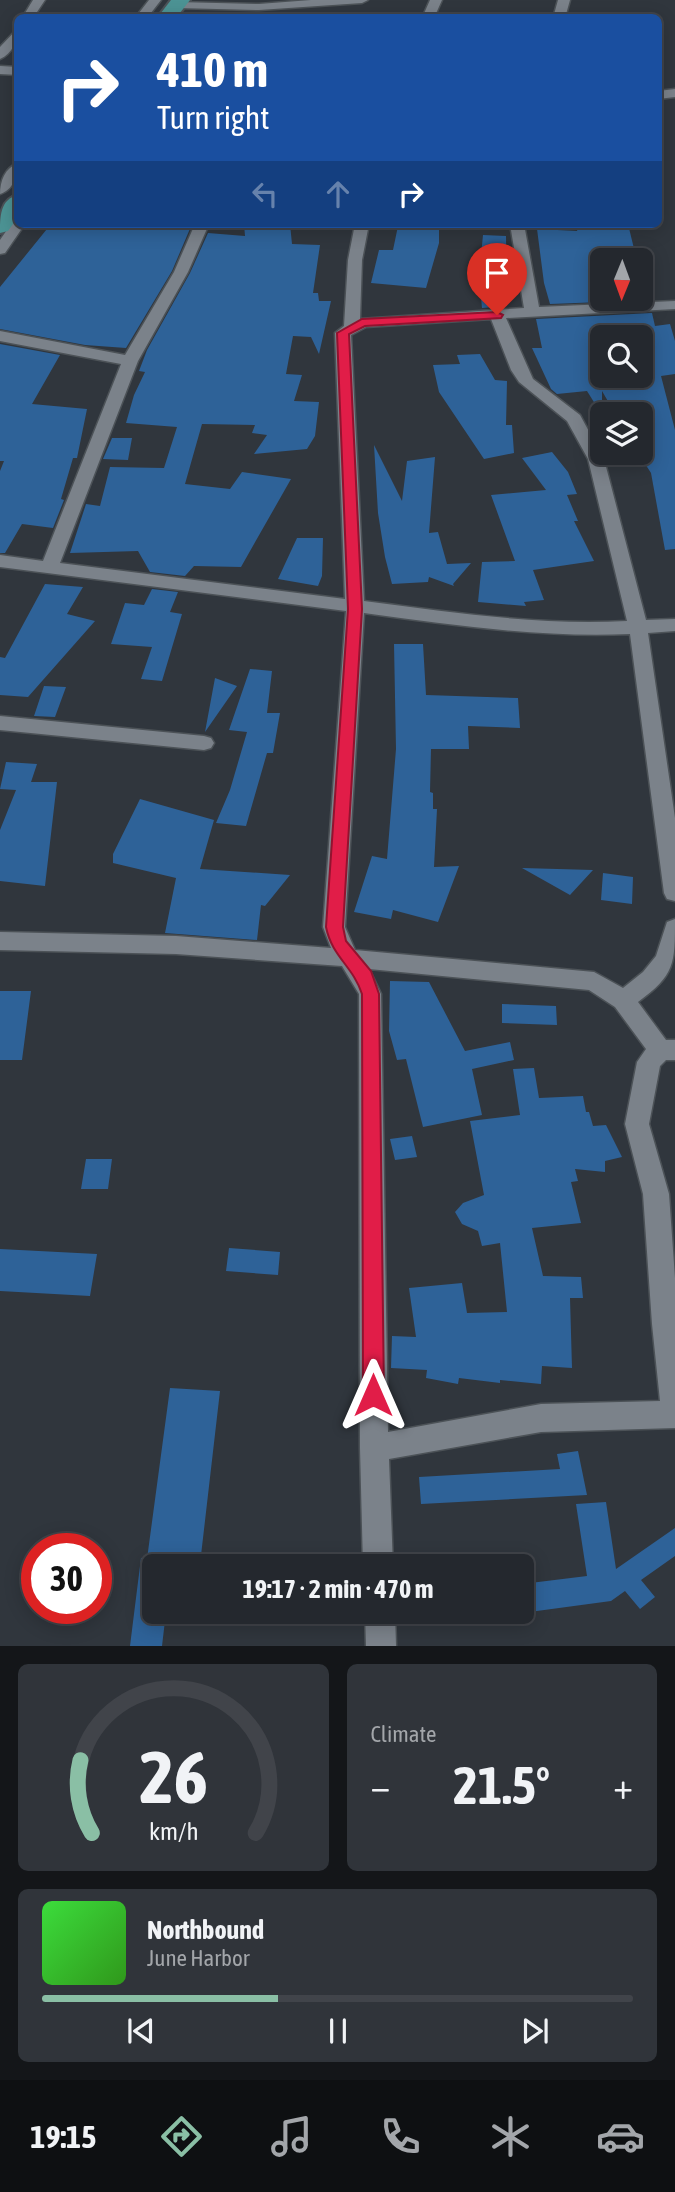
<!DOCTYPE html>
<meta charset="utf-8">
<style>
body{margin:0;font-family:"Asap Condensed",sans-serif;background:#30343a;color:#f1f3f6;height:100vh;display:flex;flex-direction:column;font-size:26px;white-space:nowrap}
*{box-sizing:border-box;margin:0}
p{font-size:23px;color:#a3a6aa}
.icon{flex:none;width:38px;height:38px;fill:none;stroke:currentColor;stroke-width:2;stroke-linecap:round;stroke-linejoin:round}
.map{position:relative;height:1646px;overflow:hidden}
.drawer{display:flex;flex-direction:column;gap:18px;padding:18px;background:#141619;flex:1}
.drawer>*{flex:none}
.top-card{position:absolute;left:14px;top:14px;width:648px;height:214px;border-radius:10px;box-shadow:0 4px 18px #0003,0 0 0 2px #41444a;background:#1a4fa0;color:#fff;overflow:hidden}
.needle{width:46px;rotate:181deg}
.tools{position:absolute;left:590px;top:248px;display:grid;gap:14px}
.tools a{display:grid;place-items:center;width:63px;height:63px;border-radius:10px;background:#24282e;box-shadow:0 4px 18px #0003,0 0 0 2px #41444a;font-size:35px}
.speed{position:absolute;left:21px;top:1533px;display:flex;gap:14px;font-size:35px;font-weight:700;text-align:center}
.speed>*{display:grid;place-content:center;width:91px;height:91px;border-radius:50%;background:#24282e;box-shadow:0 4px 18px #0003,0 0 0 2px #41444a;line-height:1}
.speed .limit{border:10px solid #d22;background:#fff;color:#111}
.pin{position:absolute;display:grid;place-items:center;width:60px;height:60px;color:#fff;margin:-72px -30px;border-radius:50% 50% 50% 0;rotate:-45deg;box-shadow:0 0 7px #0007}
.pin .icon{rotate:45deg}
.me{position:absolute;width:77px;margin:-38px;rotate:0deg;stroke-linejoin:round;filter:drop-shadow(0 0 5px #0008)}
.turn{display:flex;align-items:center;gap:24px;height:147px;padding:0 28px;font-size:32px}
.turn .icon{width:91px;height:91px;stroke-width:2.5}
.turn b{display:block;font-size:49px;line-height:60px}
.lanes{display:flex;align-items:center;height:66px;padding:0 28px;background:#0003;justify-content:center;gap:35px;direction:ltr}
.lanes .off{opacity:.35}
.big{font-size:52px;font-weight:700;line-height:1.1}
.drawer .tile{flex:1;display:flex;flex-direction:column;justify-content:center;gap:10px;min-width:0;padding:0 24px;border-radius:10px;background:#30343a}
.drawer .dial{align-items:center;gap:0}
.dial svg{height:182px;overflow:visible;fill:none;stroke:#41444a;stroke-width:7;stroke-linecap:round;text-anchor:middle}
.dial text{fill:#f1f3f6;stroke:none}
.song{display:flex;align-items:center;gap:21px}
.cover{width:84px;height:84px;border-radius:10px;background:linear-gradient(135deg,hsl(120 70% 55%),hsl(110 70% 35%))}
.played{height:7px;border-radius:4px;background:linear-gradient(90deg,#8abfa5 40%,#41444a 40%)}
.keys{display:flex;justify-content:space-around;direction:ltr}
.heat{display:flex;justify-content:space-between;align-items:center;font-size:38px;direction:ltr}
.drawer .tiles{flex:1;display:grid;gap:18px;grid-template-columns:1fr 1fr}
.tile:last-child{grid-column:span 2}
.trip{position:absolute;left:142px;top:1554px;width:392px;height:70px;border-radius:10px;background:#24282e;box-shadow:0 4px 18px #0003,0 0 0 2px #41444a;font-weight:700;line-height:70px;text-align:center}
.tab-bar{display:flex;height:112px;justify-content:space-around;align-items:center;background:#0e1012;color:#a3a6aa}
.tab-bar .icon{width:49px;height:49px}
.tab-bar .on{color:#8abfa5}
.tab-bar b{font-size:32px;color:#f1f3f6}
.map>svg:first-child{display:block}
.building{fill:#2e6298;fill-rule:evenodd}
.lines{fill:none;stroke-linecap:round;stroke-linejoin:round}
.minor-casing{stroke:#4c5257;stroke-width:3}
.primary-casing{stroke:#4c5257;stroke-width:4}
.minor{fill:#7b828a;fill-rule:evenodd}
.primary{fill:#4c9394;fill-rule:evenodd}
.route{fill:#e11d48;stroke:#92132f;stroke-width:2}
</style>
<div class="map">
<svg width="675" height="1646" viewBox="0 0 675 1646">
<rect width="100%" height="100%" fill="#30363d"/>
<!-- building -->
<path class="building" d="M51 224H192L172 271 126 348 85 345 0 329V287Z
M244 224H290L292 244 320 245 313 293H318L319 301H331L319 354 311 337 293 336 286 374 302 375 294 401 319 402 315 436 307 449 254 454 267 435 252 433 255 425 202 424 185 484 230 489 242 472 291 479 241 567 194 566 185 576 150 572 138 551 70 553 86 504 100 506 110 467 164 468 177 427 126 423 134 395 145 372 139 371 147 350 190 273 208 233 245 236Z
M579 224H628L637 261H602V302L550 304 544 283 537 229 577 231Z
M398 226 439 228V243L426 288 371 283 379 250H393Z
M483 235 506 236 507 306 482 308 479 276Z
M652 313 655 326 670 324 675 341V374L661 376 675 430V549L665 550 651 473 640 456V415H616L602 391V415L587 391 557 394 551 389 532 348H542L536 319ZM602 338H640V385H602Z
M0 344 60 355 32 404 87 409 77 458H73L61 499 64 500 53 528 22 524 5 553H0V471L4 461H0Z
M480 354 495 380 507 381 506 425H512L514 453 484 459 439 392 433 365 460 364 457 355Z
M112 438H132L128 460 103 459Z
M374 445 402 501 407 461 435 457 429 533 438 532 447 564 471 563 453 584 454 586 429 577 428 582 392 584 385 557 378 513Z
M552 452 568 472 577 494 567 495 578 521H574L594 561 533 570 544 600 524 602 526 606 478 602 482 562 515 561 491 495 546 490 522 458Z
M297 538H323L322 576 318 586 278 579Z
M45 584 83 587 67 614 95 621 28 697 0 695V657L5 658Z
M152 589 178 592 170 612 182 614 162 681 141 679 152 647 111 644 125 603 144 605Z
M394 644H423L426 695 518 698 520 728 468 726 469 749H431L430 792 433 793V809H437L434 867 459 866 438 922 393 910 391 919 354 912 372 856 387 859 396 749Z
M250 669 272 671 267 713H280L273 753H267L246 826 216 823 230 790 247 732 229 730Z
M215 678 237 686 205 732Z
M44 686 66 687 55 717 34 716Z
M6 762 37 764 31 782H57L45 886 0 881V830L16 790 0 789Z
M140 799 214 820 200 869 290 875 265 906 261 905 257 940 165 933 176 878 113 863V854Z
M522 868 593 870 570 895Z
M603 873 633 877 632 904 601 900Z
M390 981 429 982 465 1051 510 1042 514 1060 472 1069 482 1115 423 1127 406 1059 397 1060 389 1031Z
M0 991H31L22 1060H0Z
M502 1004 556 1006 557 1025 502 1023Z
M534 1068 539 1098 583 1096 586 1112H589L593 1126 606 1125 622 1157 605 1161V1172L575 1169 578 1181 571 1182 581 1223 532 1228 543 1276 581 1277 583 1298H570L572 1368 542 1366 541 1384 500 1380V1383L459 1378 458 1384 426 1378 427 1370 391 1368 392 1336 416 1337 409 1288 462 1283 467 1313 507 1312 500 1243 482 1246 478 1231 462 1224 455 1212 463 1203 484 1195 470 1121 520 1115 513 1069Z
M412 1136 417 1157 395 1160 390 1139Z
M86 1159H112L108 1189H81Z
M229 1248 280 1252 278 1275 226 1271Z
M0 1249 97 1254 90 1296 0 1291Z
M170 1388 220 1391 200 1564 154 1561V1612H166L162 1646H130L141 1558 147 1559Z
M578 1451 587 1495 421 1504 419 1477 560 1469 557 1454Z
M606 1502 616 1569 675 1528V1556L641 1580 655 1597 640 1609 625 1591 611 1601 522 1613V1584L587 1576 576 1504Z"/>
<g class="lines">
<defs>
<path id="minor" d="M33 0H45L33 18H22Z
M149 0H161L147 18H135Z
M311 0H368L362 3 259 10 177 8 171 5 177 2 259 4Z
M430 0H442L434 18H422Z
M558 0H570L565 18H553Z
M18 28C18 40 12 54 0 59V47Z
M0 66 18 67V75L0 74Z
M675 89V97L658 99V91Z
M18 163C18 176 13 190 0 194 0 181 5 168 18 163Z
M18 220V224H25L5 253 0 254V240L13 221Z
M195 224H209L188 272 138 361 60 563 345 599 335 333 344 326 348 260 355 224H369L362 260 360 319 524 308 510 224H524L539 307 675 301V309L506 318 533 379 580 415 604 459 646 620 675 619V631L648 633 675 818V901L667 899 664 893 630 634C540 638 453 625 364 613L345 927 355 950 594 972 623 988 643 972 656 956 667 922 675 919C675 964 675 975 638 1002L666 1040H675V1060H666L660 1066 649 1124 669 1194 675 1278V1428L541 1432 389 1459 393 1566H363L360 1448 359 994 342 966 176 954 0 950V932L176 936 331 948 323 927 346 611 0 567V555L43 561 121 364 0 341V331L125 355 174 272ZM491 319 511 370 519 382 567 421 588 459 627 621C538 626 452 612 364 601L351 335 366 327ZM369 969 589 990 615 1007 646 1049 637 1062 625 1124 643 1194 652 1324 660 1401 541 1404 388 1432 381 994Z
M0 716 204 736 211 738 214 743 211 748 204 750 0 730Z
M365 1612H395L396 1646H366Z"/>
<path id="primary" d="M171 0H190L176 18H157Z
M18 195V217L8 231 0 233C0 217 0 199 18 195Z"/>
</defs>
<!-- minor casing -->
<use href="#minor" class="minor-casing"/>
<!-- primary casing -->
<use href="#primary" class="primary-casing"/>
<!-- minor -->
<use href="#minor" class="minor"/>
<!-- primary -->
<use href="#primary" class="primary"/>
</g>
<!-- route -->
<path class="route" d="M497 312 503 315 501 318 365 326 349 334 362 609 343 927 346 941 371 971 379 994 384 1395 381 1402 373 1405 366 1402 363 1395 362 994C353 966 332 957 326 927L348 609 337 333 362 319Z"/>
</svg>
<div class="tools">
<a><svg class="needle" viewBox="-14 -14 28 28"><path d="M0-13l5 13h-10z" fill="#e53935"/><path d="M0 13l5-13h-10z" fill="#a3a6aa"/></svg></a>
<a><svg class="icon" aria-label="search" viewBox="0 0 24 24"><circle cx="10" cy="10" r="6"/><path d="M15 15l6 6"/></svg></a>
<a><svg class="icon" aria-label="layers" viewBox="0 0 24 24"><path d="M12 4l9 5-9 5-9-5zM3 14l9 5 9-5"/></svg></a>
</div>
<div class="speed"><div class="limit">30</div></div>
<div class="pin" style="left:497px;top:315px;background:#d93025"><svg class="icon" aria-label="arrive" viewBox="0 0 24 24"><path d="M6 21V4h12l-3 4 3 4H6"/></svg></div>
<svg class="me" style="left:373px;top:1395px" viewBox="-20 -20 40 40"><path d="M0-17L14 15 0 8-14 15z" fill="#e11d48" stroke="#fff" stroke-width="4"/></svg>
<div class="trip">19:17 · 2 min · 470 m</div>
<div class="top-card">
<div class="turn"><svg class="icon" aria-label="right" viewBox="0 0 24 24"><path d="M7 20v-9h11M14 6l5 5-5 5"/></svg><div><b>410 m</b>Turn right</div></div>
<div class="lanes"><svg class="icon off" aria-label="left" viewBox="0 0 24 24"><path d="M17 20v-9H6M10 6l-5 5 5 5"/></svg><svg class="icon off" aria-label="ahead" viewBox="0 0 24 24"><path d="M12 20V5M6 11l6-6 6 6"/></svg><svg class="icon" aria-label="right" viewBox="0 0 24 24"><path d="M7 20v-9h11M14 6l5 5-5 5"/></svg></div>
</div>
</div>
<section class="drawer">
<div class="tiles">
<div class="tile dial"><svg viewBox="0 0 100 80">
<path d="M14 69A42 42 0 1 1 86 69"/>
<path d="M14 69A42 42 0 0 1 9 37" stroke="#8abfa5"/>
<text x="50" y="56" font-size="32" font-weight="700">26</text>
<text x="50" y="72" font-size="11">km/h</text>
</svg></div>
<div class="tile"><p>Climate</p>
<div class="heat"><a>−</a><b class="big">21.5°</b><a>+</a></div>
</div>
<div class="tile">
<div class="song"><i class="cover"></i><div><b>Northbound</b><p>June Harbor</p></div></div>
<div class="played"></div>
<div class="keys"><svg class="icon" aria-label="previous" viewBox="0 0 24 24"><path d="M18 5L8 12l10 7zM5 5v14"/></svg><svg class="icon" aria-label="pause" viewBox="0 0 24 24"><path d="M8 5v14M16 5v14"/></svg><svg class="icon" aria-label="next" viewBox="0 0 24 24"><path d="M6 5l10 7-10 7zM19 5v14"/></svg></div>
</div>
</div>
</section>
<nav class="tab-bar">
<b>19:15</b>
<svg class="icon on" aria-label="directions" viewBox="0 0 24 24"><path d="M12 3l9 9-9 9-9-9zM9 14v-3h6M13 9l2 2-2 2"/></svg>
<svg class="icon" aria-label="music" viewBox="0 0 24 24"><path d="M9 18V5l10-2v13"/><circle cx="6" cy="18" r="3"/><circle cx="16" cy="16" r="3"/></svg>
<svg class="icon" aria-label="phone" viewBox="0 0 24 24"><path d="M5 4h4l2 5-3 2q2 4 5 5l2-3 5 2v4C11 20 4 13 5 4z"/></svg>
<svg class="icon" aria-label="climate" viewBox="0 0 24 24"><path d="M12 3v18M4 7l16 10M4 17L20 7"/></svg>
<svg class="icon" aria-label="car" viewBox="0 0 24 24"><path d="M5 17H2v-5l4-1 3-4h7l3 4 3 1v5h-3M9 17h6M6 11h13"/><circle cx="7" cy="17" r="2"/><circle cx="17" cy="17" r="2"/></svg>
</nav>
